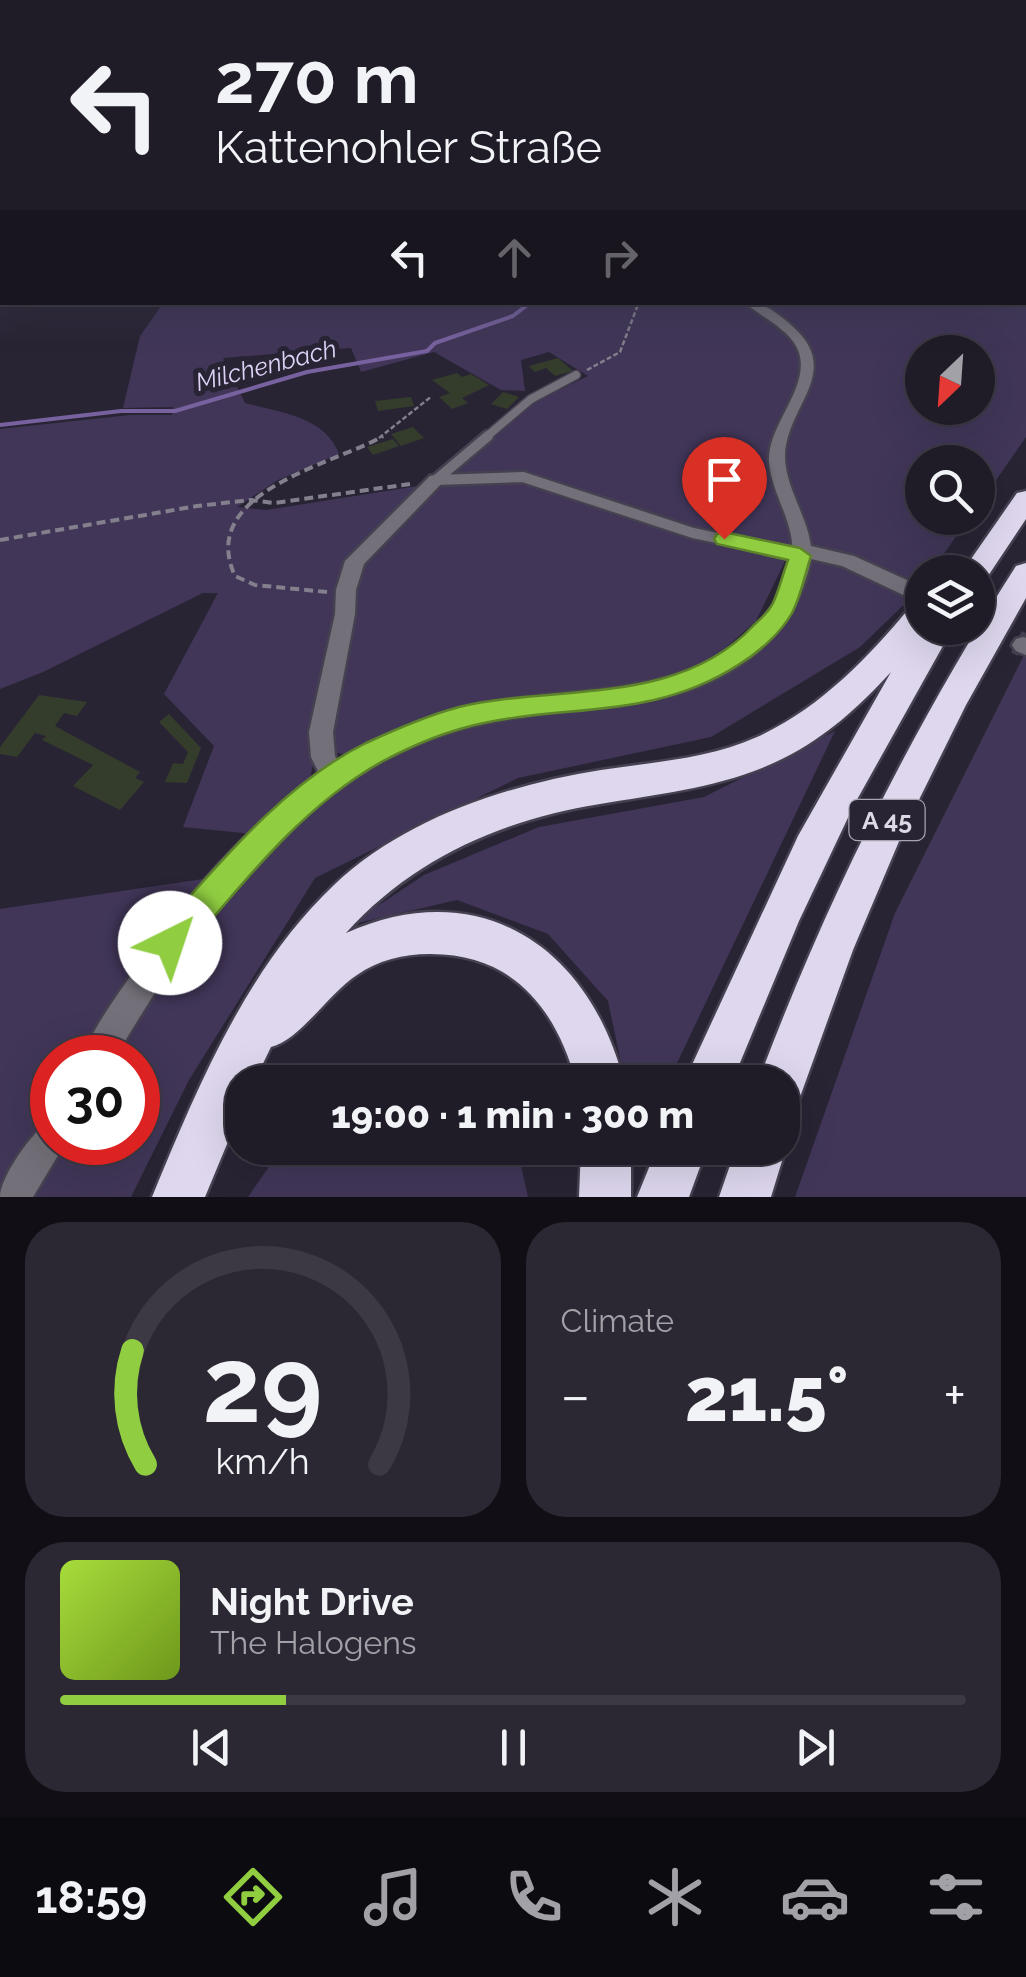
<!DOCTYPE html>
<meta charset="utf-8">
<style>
body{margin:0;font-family:Raleway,sans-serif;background:#2c2833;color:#f1f3f6;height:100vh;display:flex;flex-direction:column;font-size:38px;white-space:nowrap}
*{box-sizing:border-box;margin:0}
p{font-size:32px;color:#a1a1a7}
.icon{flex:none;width:55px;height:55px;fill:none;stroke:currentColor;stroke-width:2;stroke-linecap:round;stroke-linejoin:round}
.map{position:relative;height:1197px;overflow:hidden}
.side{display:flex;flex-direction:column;gap:25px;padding:25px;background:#110f15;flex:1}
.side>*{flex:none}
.hud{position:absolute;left:0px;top:0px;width:1028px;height:305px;box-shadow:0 10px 40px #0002,0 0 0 2px #3c3944;background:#1f1b27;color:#f1f3f6;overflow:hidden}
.needle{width:65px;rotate:205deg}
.fabs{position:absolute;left:905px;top:335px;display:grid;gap:20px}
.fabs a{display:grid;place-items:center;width:90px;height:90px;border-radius:50%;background:#1f1b27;box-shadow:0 10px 40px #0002,0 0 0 2px #3c3944;font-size:50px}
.speed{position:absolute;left:30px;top:1035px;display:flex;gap:20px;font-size:50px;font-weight:700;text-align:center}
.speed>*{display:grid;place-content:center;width:130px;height:130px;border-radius:50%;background:#1f1b27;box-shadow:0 10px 40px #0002,0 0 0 2px #3c3944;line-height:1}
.speed .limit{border:15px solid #d22;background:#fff;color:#111}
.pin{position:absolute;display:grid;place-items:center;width:85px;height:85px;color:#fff;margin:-102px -42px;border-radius:50% 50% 50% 0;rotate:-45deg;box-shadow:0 0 10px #0007}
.pin .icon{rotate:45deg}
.me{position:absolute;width:110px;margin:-55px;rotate:41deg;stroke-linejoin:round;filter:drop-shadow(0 0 8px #0008)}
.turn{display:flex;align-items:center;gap:35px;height:210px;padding:0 50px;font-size:45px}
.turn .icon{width:130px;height:130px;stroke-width:2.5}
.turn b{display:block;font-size:70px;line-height:85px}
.lanes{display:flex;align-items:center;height:95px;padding:0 50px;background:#0003;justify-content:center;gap:50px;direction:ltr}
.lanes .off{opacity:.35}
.big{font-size:75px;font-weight:800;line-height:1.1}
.side .widget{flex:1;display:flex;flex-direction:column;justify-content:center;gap:15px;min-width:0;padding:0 35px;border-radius:40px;background:#2c2833}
.side .dial{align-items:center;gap:0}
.dial svg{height:260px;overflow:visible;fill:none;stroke:#3c3944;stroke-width:7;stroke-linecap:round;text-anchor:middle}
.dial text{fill:#f1f3f6;stroke:none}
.song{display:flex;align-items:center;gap:30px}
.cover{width:120px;height:120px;border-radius:15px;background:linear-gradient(135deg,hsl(80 70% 55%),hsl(80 70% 35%))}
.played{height:10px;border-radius:5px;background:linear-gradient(90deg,#90cd41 25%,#3c3944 25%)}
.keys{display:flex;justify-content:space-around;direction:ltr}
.heat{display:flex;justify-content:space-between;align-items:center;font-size:55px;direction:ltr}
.side .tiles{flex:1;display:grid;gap:25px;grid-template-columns:1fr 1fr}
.widget:last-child{grid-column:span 2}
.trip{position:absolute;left:225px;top:1065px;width:575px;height:100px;border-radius:40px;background:#1f1b27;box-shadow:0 10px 40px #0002,0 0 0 2px #3c3944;font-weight:800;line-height:100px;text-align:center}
.tabs{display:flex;height:160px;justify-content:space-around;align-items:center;background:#0c0b10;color:#a1a1a7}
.tabs .icon{width:70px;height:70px}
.tabs .on{color:#90cd41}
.tabs b{font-size:45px;color:#f1f3f6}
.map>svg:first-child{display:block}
.green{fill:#413658;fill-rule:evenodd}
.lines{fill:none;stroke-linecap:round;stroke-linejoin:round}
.stream{stroke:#77629f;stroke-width:4}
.building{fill:#343d2b}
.street-tunnel-far1{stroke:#443f4f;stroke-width:19;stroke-dasharray:19 9;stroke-linecap:butt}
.street-tunnel{stroke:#443f4f;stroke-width:24;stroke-dasharray:24 11;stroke-linecap:butt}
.lane-far1-casing{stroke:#464150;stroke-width:11}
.lane-casing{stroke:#464150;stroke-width:15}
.street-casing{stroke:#464150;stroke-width:5}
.highway-casing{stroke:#464150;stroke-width:5}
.path-far1{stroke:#837f8c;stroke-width:2.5;stroke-dasharray:5 2.5;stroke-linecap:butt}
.path{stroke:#837f8c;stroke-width:4;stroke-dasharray:9 5;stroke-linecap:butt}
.lane-far1{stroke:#737079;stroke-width:8}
.lane{stroke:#737079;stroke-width:10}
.street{fill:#737079;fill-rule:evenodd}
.highway{fill:#ded7ee;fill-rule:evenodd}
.route{fill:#90cd41;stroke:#5e852a;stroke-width:2.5}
.labels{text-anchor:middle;stroke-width:10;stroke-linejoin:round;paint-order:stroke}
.far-water-label{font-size:25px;font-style:italic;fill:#ded3f7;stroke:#292434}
.shield{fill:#292434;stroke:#a7a3b0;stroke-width:2.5}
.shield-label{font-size:25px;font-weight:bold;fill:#dddae5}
</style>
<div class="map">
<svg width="1026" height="1197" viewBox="0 0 1026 1197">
<rect width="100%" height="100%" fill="#292434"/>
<!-- green -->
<path class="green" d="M1026 177V437L978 506V462H922V518H969L931 572H922V584L917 592 860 647 711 737 518 778 315 878 189 1080 131 1197H0V909L210 878 220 885C285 817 340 763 430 728 548 681 762 734 798 564L785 561 756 621 703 668 633 685 442 717 369 743 349 756 331 751 326 732 350 590 360 562 435 481 522 479 626 517 697 537 694 531 523 475 453 476 452 467 536 401 588 376 549 352 521 360 525 391 501 390 434 352 361 372 351 348 223 358 245 403C278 412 325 416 339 454L278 480 237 507 266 510 418 486C396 518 362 539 345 574L310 781 253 834 183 827 214 746 164 694 218 593H203L43 672 0 689V429L130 415H172L173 407 123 408 140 336 162 305 153 303 1025 302ZM922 352H978V408H922ZM52 1058H138V1142H52Z
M1026 651V1197H795L895 913Z
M835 731 668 1082H625L608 1001 548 934 457 900 349 925 424 875 539 827 704 797Z
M282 1148H517L528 1197H248Z"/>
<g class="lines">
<!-- stream -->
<path class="stream" d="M0 425 121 411H175L307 372 427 351 435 343 513 316 531 302"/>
</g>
<!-- building -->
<path class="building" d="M558 358 573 371 555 376 546 368 535 372 529 366Z
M457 373 462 377 471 374 489 385 462 398 468 403 452 409 439 397 450 393 432 380Z
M503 392 519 397 507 409 491 404Z
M411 397 414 406 378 411 375 401Z
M413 427 424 438 401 446 391 434Z
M393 439 399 446 373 455 367 447Z
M39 695 87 702 77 716 64 713 55 726 140 772 135 778 144 782 120 810 73 786 93 765 42 740 46 736 35 733 17 757 0 754V747Z
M169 714 201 748 187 783 165 782 173 763 183 764 188 752 159 722Z"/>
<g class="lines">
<!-- street-tunnel-far1 -->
<path class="street-tunnel-far1" d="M978 623 990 629"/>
<!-- street-tunnel -->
<path class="street-tunnel" d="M985 626 1023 645"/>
<defs>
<path id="lane-far1" d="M485 438 531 399 576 375"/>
<path id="lane" d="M436 480 523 477 693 533 800 555
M436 480 488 436"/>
<path id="street" d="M1025 177H1026L1025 182Z
M744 302C763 302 776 312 791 325 846 372 784 407 785 458 786 488 807 516 811 546L854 556 922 587V600L912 599 842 566 811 559C807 584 795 607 780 627 711 718 585 701 486 723 447 731 408 746 374 766 260 832 180 947 115 1058H81C94 1027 115 998 134 971 186 898 245 826 320 775L311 757 309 732 335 614 336 590 345 561 430 476 436 475 445 480 364 564 356 590 355 614 333 732 335 756 339 763C383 733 435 714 487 703 579 685 688 700 758 624 774 607 786 587 791 565 799 526 772 498 769 462 766 422 822 378 792 340 779 324 759 315 744 302Z
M1023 637 1026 638V655L1016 651 1012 645 1016 639Z
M52 1120V1142H66L33 1197H0C0 1177 34 1128 52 1120Z"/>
<path id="highway" d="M1026 491V519L986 579 978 582V572H962L1017 493Z
M1026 563V598L966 705 903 832 853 950 799 1100 782 1107V1082H758C826 900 912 729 1016 566Z
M922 603V628H953L854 805 799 921 732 1082H684L798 836 891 672C860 706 826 737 784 758 727 787 663 793 600 804 502 820 414 858 346 933 481 873 590 948 624 1082H576C556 1008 512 953 429 954 404 954 378 960 357 975 328 994 300 1040 271 1047L254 1082H242V1108L205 1197H152C197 1088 247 967 334 885 405 818 507 785 601 770 653 762 708 759 757 737 819 709 868 658 911 606Z
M782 1139 786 1148 771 1197H719L736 1148H782Z
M581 1148H631V1197H579Z
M657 1148H707L689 1197H637Z"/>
</defs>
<!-- lane-far1 casing -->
<use href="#lane-far1" class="lane-far1-casing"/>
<!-- lane casing -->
<use href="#lane" class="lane-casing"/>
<!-- street casing -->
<use href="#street" class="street-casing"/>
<!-- highway casing -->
<use href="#highway" class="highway-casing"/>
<!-- path-far1 -->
<path class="path-far1" d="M587 370 620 352 639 302
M379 438 432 396"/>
<!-- path -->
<path class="path" d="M0 540 197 506 251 500 274 503 410 484
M327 592 255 585 235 576C196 491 336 464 383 436"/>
<!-- lane-far1 -->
<use href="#lane-far1" class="lane-far1"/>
<!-- lane -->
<use href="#lane" class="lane"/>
<!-- street -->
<use href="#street" class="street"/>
<!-- highway -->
<use href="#highway" class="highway"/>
</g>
<!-- sky -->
<linearGradient id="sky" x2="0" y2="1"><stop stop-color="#17141d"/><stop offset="0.51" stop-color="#43455c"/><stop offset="1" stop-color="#43455c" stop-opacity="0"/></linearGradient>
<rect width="1026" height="345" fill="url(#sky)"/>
<!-- route -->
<path class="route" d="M724 532 800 548 811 556C805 574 801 596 792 613 780 634 758 653 738 665 646 724 557 701 460 729 435 736 406 749 383 761 302 806 241 885 182 955L170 959 159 955 154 943 159 931C219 864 283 784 366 743 394 730 429 715 459 707 556 684 677 707 753 626 760 619 769 612 773 603 779 590 783 574 788 560L717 544 714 539 717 534Z"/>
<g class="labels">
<!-- far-water labels -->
<g class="far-water-label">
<text transform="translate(266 365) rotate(-14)" y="9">Milchenbach</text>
</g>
<!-- shield labels -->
<rect class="shield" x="849.5" y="800" width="75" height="40" rx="8"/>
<g class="shield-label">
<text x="887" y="829">A 45</text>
</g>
</g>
</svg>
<div class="fabs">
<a><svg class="needle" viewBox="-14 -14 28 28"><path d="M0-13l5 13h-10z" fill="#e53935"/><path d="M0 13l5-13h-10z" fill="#a1a1a7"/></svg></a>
<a><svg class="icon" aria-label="search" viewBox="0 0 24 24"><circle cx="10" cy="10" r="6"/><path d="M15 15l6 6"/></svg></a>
<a><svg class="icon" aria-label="layers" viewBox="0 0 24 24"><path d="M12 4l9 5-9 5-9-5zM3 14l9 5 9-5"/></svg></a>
</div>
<div class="speed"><div class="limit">30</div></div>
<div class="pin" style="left:724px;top:539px;background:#d93025"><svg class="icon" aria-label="arrive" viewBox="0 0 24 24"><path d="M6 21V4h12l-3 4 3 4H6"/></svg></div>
<svg class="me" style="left:170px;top:943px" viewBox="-20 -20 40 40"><circle r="19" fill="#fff"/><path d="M0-13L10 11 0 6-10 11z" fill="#90cd41"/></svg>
<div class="trip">19:00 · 1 min · 300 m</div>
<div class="hud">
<div class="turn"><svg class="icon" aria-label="left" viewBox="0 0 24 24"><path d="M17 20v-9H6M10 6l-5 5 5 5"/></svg><div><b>270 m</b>Kattenohler Straße</div></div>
<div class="lanes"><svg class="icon" aria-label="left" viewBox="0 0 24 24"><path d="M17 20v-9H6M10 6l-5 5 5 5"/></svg><svg class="icon off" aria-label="ahead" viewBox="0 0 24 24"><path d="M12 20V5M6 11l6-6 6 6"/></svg><svg class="icon off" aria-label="right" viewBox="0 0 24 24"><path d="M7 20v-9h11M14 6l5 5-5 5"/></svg></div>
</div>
</div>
<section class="side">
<div class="tiles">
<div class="widget dial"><svg viewBox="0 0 100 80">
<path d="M14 69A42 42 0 1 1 86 69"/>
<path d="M14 69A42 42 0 0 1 10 34" stroke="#90cd41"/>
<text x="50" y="56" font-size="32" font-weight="700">29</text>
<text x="50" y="72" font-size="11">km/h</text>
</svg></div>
<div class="widget"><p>Climate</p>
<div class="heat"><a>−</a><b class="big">21.5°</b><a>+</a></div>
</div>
<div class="widget">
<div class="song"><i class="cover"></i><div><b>Night Drive</b><p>The Halogens</p></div></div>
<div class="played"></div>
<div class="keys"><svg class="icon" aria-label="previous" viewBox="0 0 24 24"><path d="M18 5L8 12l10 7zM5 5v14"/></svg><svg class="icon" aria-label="pause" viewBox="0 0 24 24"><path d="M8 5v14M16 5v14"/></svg><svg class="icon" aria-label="next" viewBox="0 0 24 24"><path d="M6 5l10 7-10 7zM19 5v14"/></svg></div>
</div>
</div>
</section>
<nav class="tabs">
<b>18:59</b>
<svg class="icon on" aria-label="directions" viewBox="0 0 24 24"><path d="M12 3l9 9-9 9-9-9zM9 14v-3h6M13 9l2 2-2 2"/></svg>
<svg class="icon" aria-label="music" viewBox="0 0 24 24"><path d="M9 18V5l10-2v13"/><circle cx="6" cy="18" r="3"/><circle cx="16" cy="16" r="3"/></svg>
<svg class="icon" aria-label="phone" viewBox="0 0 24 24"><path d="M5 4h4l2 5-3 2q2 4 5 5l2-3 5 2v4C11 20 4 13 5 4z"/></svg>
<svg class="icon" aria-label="climate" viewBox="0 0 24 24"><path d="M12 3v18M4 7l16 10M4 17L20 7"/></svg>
<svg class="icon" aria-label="car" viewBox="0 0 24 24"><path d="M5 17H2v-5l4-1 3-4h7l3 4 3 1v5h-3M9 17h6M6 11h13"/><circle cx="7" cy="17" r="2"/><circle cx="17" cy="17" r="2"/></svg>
<svg class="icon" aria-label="filters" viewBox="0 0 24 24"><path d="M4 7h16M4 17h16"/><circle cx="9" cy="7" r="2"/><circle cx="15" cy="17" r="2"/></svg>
</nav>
